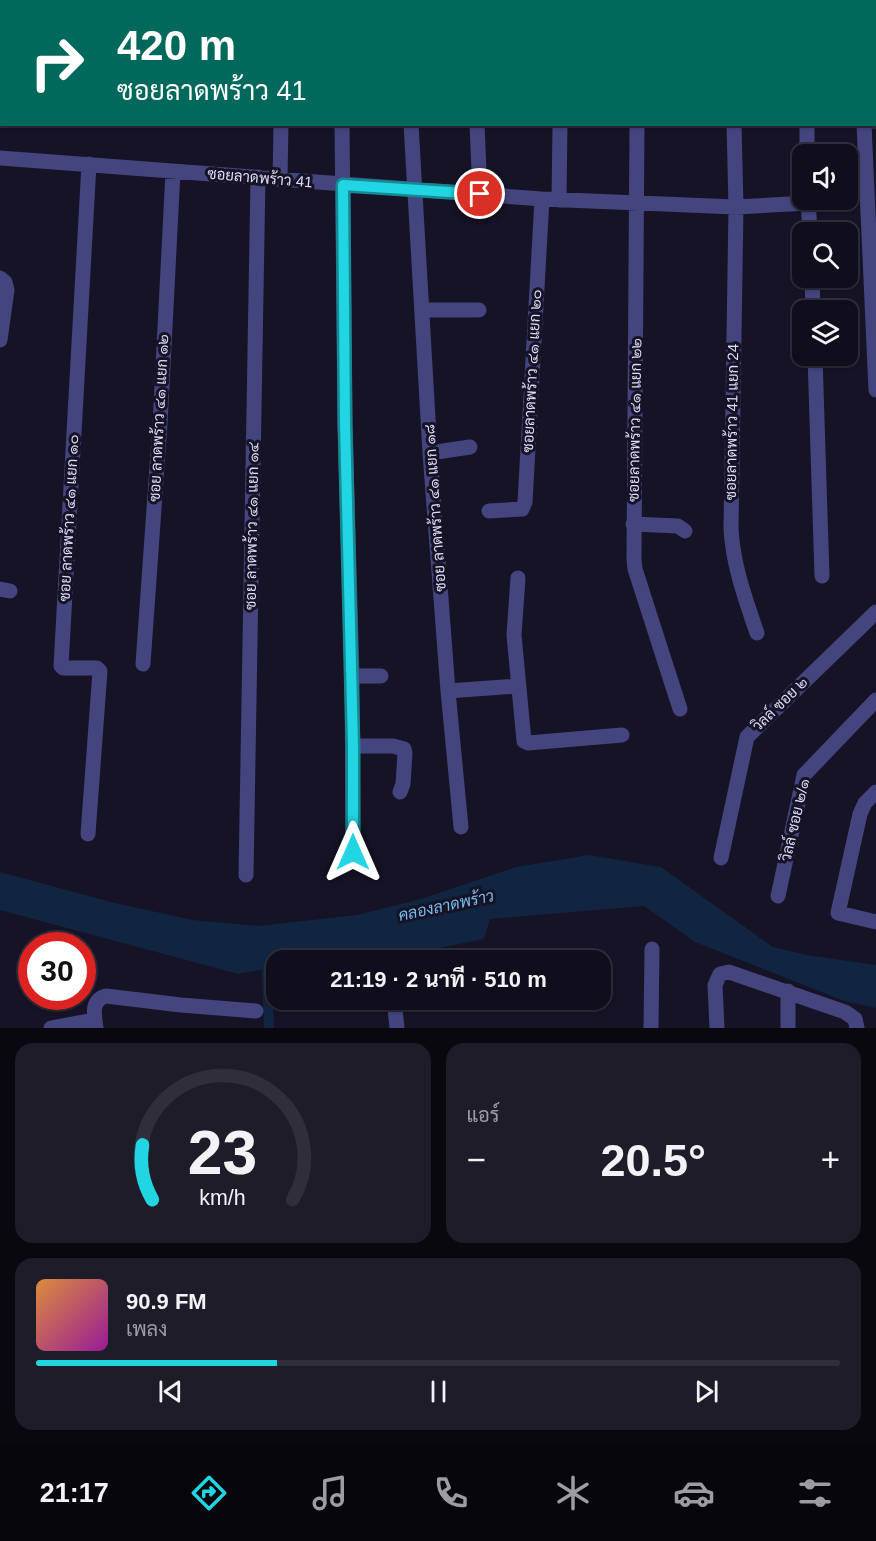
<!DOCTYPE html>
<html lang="th">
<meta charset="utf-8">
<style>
body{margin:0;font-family:Helvetica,Sarabun,sans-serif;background:#1e1c29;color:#f1f3f6;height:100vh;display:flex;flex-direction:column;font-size:22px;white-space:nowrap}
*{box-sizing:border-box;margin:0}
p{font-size:20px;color:#9c9ca3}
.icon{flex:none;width:33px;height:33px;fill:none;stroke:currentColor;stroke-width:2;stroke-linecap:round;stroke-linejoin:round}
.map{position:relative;height:1028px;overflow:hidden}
.side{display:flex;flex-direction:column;gap:15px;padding:15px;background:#09080f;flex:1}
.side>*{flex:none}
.banner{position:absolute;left:0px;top:0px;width:876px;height:126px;box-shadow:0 2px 4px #0004,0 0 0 2px #302e3b;background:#00695c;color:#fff;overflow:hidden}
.fabs{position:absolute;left:792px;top:144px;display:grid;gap:12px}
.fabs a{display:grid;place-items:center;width:66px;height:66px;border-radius:12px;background:#100e1c;box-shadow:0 2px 4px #0004,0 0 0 2px #302e3b;font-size:30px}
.speed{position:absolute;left:18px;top:932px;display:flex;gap:12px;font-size:30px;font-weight:700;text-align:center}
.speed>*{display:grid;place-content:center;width:78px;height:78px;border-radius:50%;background:#100e1c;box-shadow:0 2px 4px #0004,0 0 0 2px #302e3b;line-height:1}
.speed .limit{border:9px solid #d22;background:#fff;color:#111}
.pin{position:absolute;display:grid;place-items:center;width:51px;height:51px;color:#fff;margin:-26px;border:3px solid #fff;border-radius:50%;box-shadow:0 2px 6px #0007}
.me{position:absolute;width:66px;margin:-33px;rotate:0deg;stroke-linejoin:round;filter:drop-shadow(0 0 4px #0008)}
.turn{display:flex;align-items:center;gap:21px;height:126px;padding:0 18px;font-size:27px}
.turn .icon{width:78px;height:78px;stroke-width:2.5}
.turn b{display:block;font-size:42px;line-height:51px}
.big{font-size:45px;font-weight:700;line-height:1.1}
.side .widget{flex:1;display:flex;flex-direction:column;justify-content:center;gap:9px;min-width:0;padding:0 21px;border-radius:18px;background:#1e1c29}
.side .dial{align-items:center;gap:0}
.dial svg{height:156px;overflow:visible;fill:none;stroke:#302e3b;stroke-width:7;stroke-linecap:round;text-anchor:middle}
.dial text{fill:#f1f3f6;stroke:none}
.song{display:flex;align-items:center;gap:18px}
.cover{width:72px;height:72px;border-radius:9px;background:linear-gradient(135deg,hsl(30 70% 55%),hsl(300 70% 35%))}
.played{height:6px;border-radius:3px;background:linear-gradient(90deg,#21d5e2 30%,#302e3b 30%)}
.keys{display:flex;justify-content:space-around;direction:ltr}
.heat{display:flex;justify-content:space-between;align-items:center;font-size:33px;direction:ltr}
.side .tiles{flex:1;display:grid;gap:15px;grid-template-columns:1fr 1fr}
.widget:last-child{grid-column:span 2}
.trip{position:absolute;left:266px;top:950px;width:345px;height:60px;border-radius:18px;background:#100e1c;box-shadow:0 2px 4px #0004,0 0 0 2px #302e3b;font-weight:700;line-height:60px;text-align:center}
.tabs{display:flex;height:96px;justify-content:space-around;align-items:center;background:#06060b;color:#9c9ca3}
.tabs .icon{width:42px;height:42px}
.tabs .current{color:#21d5e2}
.tabs b{font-size:27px;color:#f1f3f6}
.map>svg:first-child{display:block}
.water{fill:#112440}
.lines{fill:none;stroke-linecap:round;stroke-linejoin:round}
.canal{stroke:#112440;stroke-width:10}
.minor{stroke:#44447e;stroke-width:15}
.route-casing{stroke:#158a93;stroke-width:15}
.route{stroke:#21d5e2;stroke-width:10}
.labels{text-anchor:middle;stroke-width:6;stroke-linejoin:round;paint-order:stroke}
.street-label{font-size:15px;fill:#dedcfa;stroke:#151325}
.water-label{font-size:16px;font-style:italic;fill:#77baed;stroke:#151325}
</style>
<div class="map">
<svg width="876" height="1028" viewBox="0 0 876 1028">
<rect width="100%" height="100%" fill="#151325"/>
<!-- water -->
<path class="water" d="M589 855 661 867 773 947 807 955 876 965V1008L844 1001 695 942 644 906 490 919 484 939 396 957 377 949 318 960H276V967L238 974 0 910V872L115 903 193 920 259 926 357 915 421 899 516 867Z"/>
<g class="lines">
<!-- canal -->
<path class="canal" d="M266 956 269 1028"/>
<!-- minor -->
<path class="minor" d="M470 0V2
M801 0V2
M860 0V2
M286 2V0
M561 2V0
M874 27H876
M0 48H2
M874 121H876
M342 124 345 423 352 676 353 852
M411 124 430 453 448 691 461 827
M477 124 480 194
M637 124 634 559 635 569 680 709
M734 124 736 207 731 529C733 565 745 598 757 633
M807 124V154
M864 124 876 390
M0 158 542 199 736 207 808 203
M280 180 281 124
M559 200 560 124
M808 200 810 232
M0 278 5 282 7 290 0 340
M812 278 813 310
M423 310H479
M815 356 822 576
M430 453 470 447
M489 511 522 509 525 502 542 199
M633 524 678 526 685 531
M518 578 514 635 524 741 528 743 622 735
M0 589 10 591
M143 664 160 424 173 172
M352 676H381
M448 691 518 686
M353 746H393L404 749 405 753 403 784 400 792
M876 792 865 803 860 814 838 913 876 922
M88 834 100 671 97 668H63L61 666 89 164
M721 858 747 737 876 612
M246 875 258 177
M778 896 804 775 876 700
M788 991V1028
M394 999 397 1028
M277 1001 328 999
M51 1028 94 1020
M96 1028C94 1014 91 1000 106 996L181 1005 256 1011
M651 1028 652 949
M717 1028 715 985 720 974 729 972 845 1012 855 1019 857 1028"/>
</g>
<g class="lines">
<defs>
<path id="route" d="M353 852V746L345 423 343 185 480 194"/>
</defs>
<!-- route casing -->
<use href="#route" class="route-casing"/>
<!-- route -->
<use href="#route" class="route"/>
</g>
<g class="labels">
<!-- street labels -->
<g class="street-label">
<text transform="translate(260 178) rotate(5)" y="5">ซอยลาดพร้าว 41</text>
<text transform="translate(532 371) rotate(-87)" y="5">ซอยลาดพร้าว ๔๑ แยก ๒๐</text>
<text transform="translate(159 418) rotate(-87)" y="5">ซอย ลาดพร้าว ๔๑ แยก ๑๒</text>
<text transform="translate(635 420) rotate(-89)" y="5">ซอยลาดพร้าว ๔๑ แยก ๒๒</text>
<text transform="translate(732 422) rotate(-89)" y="5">ซอยลาดพร้าว 41 แยก 24</text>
<text transform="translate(435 508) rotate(-94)" y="5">ซอย ลาดพร้าว ๔๑ แยก ๑๘</text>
<text transform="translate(69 518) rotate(-87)" y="5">ซอย ลาดพร้าว ๔๑ แยก ๑๐</text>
<text transform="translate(252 526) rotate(-89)" y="5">ซอย ลาดพร้าว ๔๑ แยก ๑๔</text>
<text transform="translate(780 704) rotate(-44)" y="5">วิลล์ ซอย ๒</text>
<text transform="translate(795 820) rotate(-77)" y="5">วิลล์ ซอย ๒/๑</text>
</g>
<!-- water labels -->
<g class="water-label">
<text transform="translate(446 905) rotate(-12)" y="6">คลองลาดพร้าว</text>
</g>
</g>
</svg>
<div class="fabs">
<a><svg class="icon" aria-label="sound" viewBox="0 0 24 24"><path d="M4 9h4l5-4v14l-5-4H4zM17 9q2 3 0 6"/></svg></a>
<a><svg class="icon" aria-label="search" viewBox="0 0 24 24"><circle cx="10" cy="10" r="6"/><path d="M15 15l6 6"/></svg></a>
<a><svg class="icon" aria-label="layers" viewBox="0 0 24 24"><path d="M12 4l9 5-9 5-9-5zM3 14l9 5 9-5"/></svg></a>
</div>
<div class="speed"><div class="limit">30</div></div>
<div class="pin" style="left:480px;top:194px;background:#d93025"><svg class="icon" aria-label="arrive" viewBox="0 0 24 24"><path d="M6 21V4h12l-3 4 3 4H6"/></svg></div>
<svg class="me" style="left:353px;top:852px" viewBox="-20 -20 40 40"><path d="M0-17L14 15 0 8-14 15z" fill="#21d5e2" stroke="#fff" stroke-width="4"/></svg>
<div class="trip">21:19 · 2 นาที · 510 m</div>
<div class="banner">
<div class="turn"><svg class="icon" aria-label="right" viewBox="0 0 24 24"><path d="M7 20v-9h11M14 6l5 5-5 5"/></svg><div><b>420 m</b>ซอยลาดพร้าว 41</div></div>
</div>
</div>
<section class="side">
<div class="tiles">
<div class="widget dial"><svg viewBox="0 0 100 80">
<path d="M14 69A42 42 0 1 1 86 69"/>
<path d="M14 69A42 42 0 0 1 9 41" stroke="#21d5e2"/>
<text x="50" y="56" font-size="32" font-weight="700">23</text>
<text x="50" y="72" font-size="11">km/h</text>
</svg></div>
<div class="widget"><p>แอร์</p>
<div class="heat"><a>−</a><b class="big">20.5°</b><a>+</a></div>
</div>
<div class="widget">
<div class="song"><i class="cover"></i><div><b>90.9 FM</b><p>เพลง</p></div></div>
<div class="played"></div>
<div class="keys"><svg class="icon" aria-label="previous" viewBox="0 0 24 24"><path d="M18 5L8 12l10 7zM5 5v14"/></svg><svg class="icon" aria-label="pause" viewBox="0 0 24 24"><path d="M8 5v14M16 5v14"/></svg><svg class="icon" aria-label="next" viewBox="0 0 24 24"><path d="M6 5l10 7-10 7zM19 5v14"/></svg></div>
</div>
</div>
</section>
<nav class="tabs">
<b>21:17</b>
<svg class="icon current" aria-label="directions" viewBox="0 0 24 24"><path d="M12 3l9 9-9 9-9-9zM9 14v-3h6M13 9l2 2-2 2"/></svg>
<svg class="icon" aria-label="music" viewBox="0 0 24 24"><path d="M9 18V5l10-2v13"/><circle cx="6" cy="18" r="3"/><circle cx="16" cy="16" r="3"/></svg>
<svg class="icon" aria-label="phone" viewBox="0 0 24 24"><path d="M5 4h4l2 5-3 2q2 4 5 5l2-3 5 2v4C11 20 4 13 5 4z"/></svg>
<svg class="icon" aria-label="climate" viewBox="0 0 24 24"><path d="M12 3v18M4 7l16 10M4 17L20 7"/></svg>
<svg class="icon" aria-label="car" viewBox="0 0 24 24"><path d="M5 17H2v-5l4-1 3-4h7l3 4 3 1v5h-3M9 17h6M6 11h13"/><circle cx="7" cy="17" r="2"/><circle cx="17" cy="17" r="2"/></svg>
<svg class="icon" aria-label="filters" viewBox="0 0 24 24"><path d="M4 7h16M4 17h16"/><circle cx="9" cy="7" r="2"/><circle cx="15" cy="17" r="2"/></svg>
</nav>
